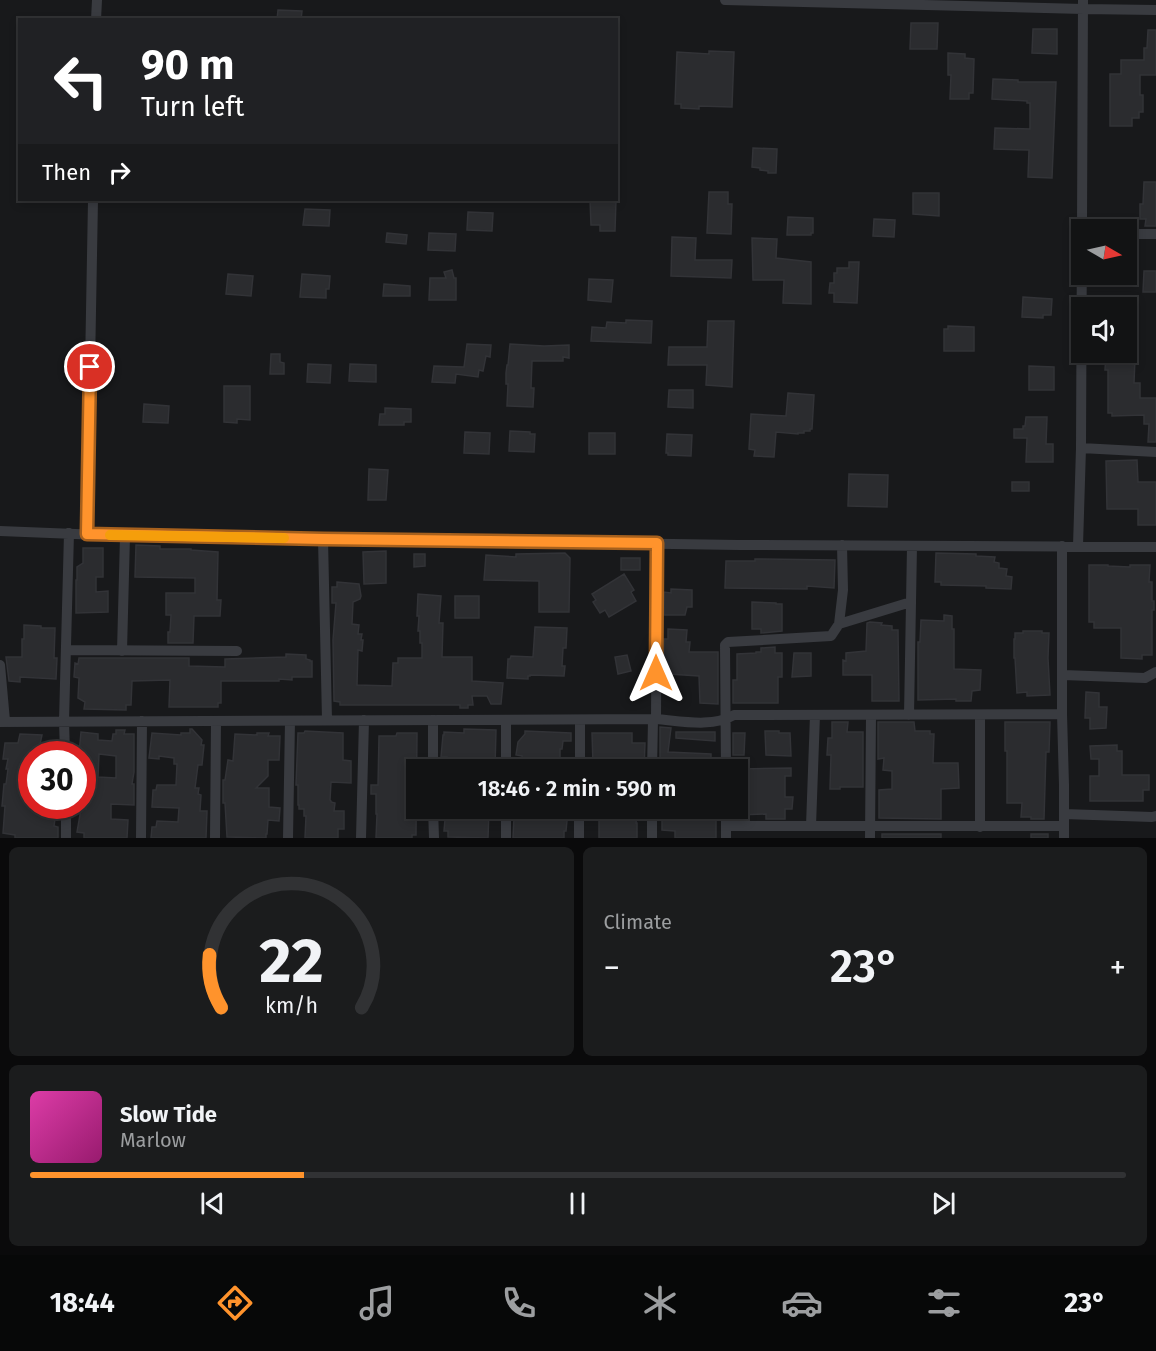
<!DOCTYPE html>
<meta charset="utf-8">
<style>
body{margin:0;font-family:"Fira Sans",sans-serif;background:#1b1c1d;color:#f1f3f6;height:100vh;display:flex;flex-direction:column;font-size:22px;white-space:nowrap}
*{box-sizing:border-box;margin:0}
p{font-size:20px;color:#9c9ea0}
.icon{flex:none;width:33px;height:33px;fill:none;stroke:currentColor;stroke-width:2;stroke-linecap:round;stroke-linejoin:round}
.map{position:relative;height:838px;overflow:hidden}
.drawer{display:flex;flex-direction:column;gap:9px;padding:9px;background:#0a0a0b;flex:1}
.drawer>*{flex:none}
.hud{position:absolute;left:18px;top:18px;width:600px;height:183px;border-radius:0px;box-shadow:0 3px 9px #0003,0 0 0 2px #313234;background:#202124;color:#fff;overflow:hidden}
.needle{width:39px;rotate:99deg}
.buttons{position:absolute;left:1071px;top:219px;display:grid;gap:12px}
.buttons a{display:grid;place-items:center;width:66px;height:66px;border-radius:0px;background:#121314;box-shadow:0 3px 9px #0003,0 0 0 2px #313234;font-size:30px}
.speed{position:absolute;left:18px;top:741px;display:flex;gap:12px;font-size:30px;font-weight:700;text-align:center}
.speed>*{display:grid;place-content:center;width:78px;height:78px;border-radius:50%;background:#121314;box-shadow:0 3px 9px #0003,0 0 0 2px #313234;line-height:1}
.speed .limit{border:9px solid #d22;background:#fff;color:#111}
.pin{position:absolute;display:grid;place-items:center;width:51px;height:51px;color:#fff;margin:-26px;border:3px solid #fff;border-radius:50%;box-shadow:0 2px 6px #0007}
.me{position:absolute;width:66px;margin:-33px;rotate:0deg;stroke-linejoin:round;filter:drop-shadow(0 0 4px #0008)}
.turn{display:flex;align-items:center;gap:21px;height:126px;padding:0 24px;font-size:27px}
.turn .icon{width:78px;height:78px;stroke-width:2.5}
.turn b{display:block;font-size:42px;line-height:51px}
.then{display:flex;align-items:center;height:57px;padding:0 24px;background:#0003;gap:12px;font-size:22px}
.big{font-size:45px;font-weight:600;line-height:1.1}
.drawer .widget{flex:1;display:flex;flex-direction:column;justify-content:center;gap:9px;min-width:0;padding:0 21px;border-radius:9px;background:#1b1c1d}
.drawer .dial{align-items:center;gap:0}
.dial svg{height:156px;overflow:visible;fill:none;stroke:#313234;stroke-width:7;stroke-linecap:round;text-anchor:middle}
.dial text{fill:#f1f3f6;stroke:none}
.song{display:flex;align-items:center;gap:18px}
.cover{width:72px;height:72px;border-radius:9px;background:linear-gradient(135deg,hsl(320 70% 55%),hsl(320 70% 35%))}
.played{height:6px;border-radius:3px;background:linear-gradient(90deg,#ff932c 25%,#313234 25%)}
.keys{display:flex;justify-content:space-around;direction:ltr}
.heat{display:flex;justify-content:space-between;align-items:center;font-size:33px;direction:ltr}
.drawer .tiles{flex:1;display:grid;gap:9px;grid-template-columns:1fr 1fr}
.widget:last-child{grid-column:span 2}
.trip{position:absolute;left:406px;top:759px;width:342px;height:60px;border-radius:0px;background:#121314;box-shadow:0 3px 9px #0003,0 0 0 2px #313234;font-weight:600;line-height:60px;text-align:center}
.dock{display:flex;height:96px;justify-content:space-around;align-items:center;background:#070808;color:#9c9ea0}
.dock .icon{width:42px;height:42px}
.dock .active{color:#ff932c}
.dock b{font-size:27px;color:#f1f3f6}
.map>svg:first-child{display:block}
.building{fill:#2b2c2f;stroke:#323337;stroke-width:1.5;fill-rule:evenodd}
.lines{fill:none;stroke-linecap:round;stroke-linejoin:round}
.minor{stroke:#393b40;stroke-width:10}
.route-casing{stroke:#a6601d;stroke-width:15}
.route{stroke:#ff932c;stroke-width:10}
.slow{stroke:#f59e0b;stroke-width:10}
</style>
<div class="map">
<svg width="1156" height="838" viewBox="0 0 1156 838">
<rect width="100%" height="100%" fill="#18191b"/>
<!-- building -->
<path class="building" d="M278 10 302 11 301 20H277Z
M911 23H938L937 49H910Z
M1033 29H1057V54L1032 53Z
M1148 30H1156V75H1140V95H1143V112H1139V118H1132V126H1110V74H1121V60H1144V48H1147Z
M709 51 734 52 732 107 699 106V109L681 108V104H675L677 52 709 54Z
M948 53 965 54V58L974 59 973 93H969V99H950L951 75H948Z
M993 79 1018 80V82H1056L1052 178 1028 177 1029 150 994 149 995 128 1030 129V103H1027V101L992 99Z
M753 148 777 149 776 173H768V171L760 170V168L752 167Z
M1144 182H1156V226H1145L1146 219H1140V204H1143Z
M709 192H728V204H732L731 234 707 233Z
M913 193H939V216L913 214Z
M590 200H616L615 231H600V225H591Z
M305 209 330 210 329 226 303 225Z
M468 212 493 213 492 231 467 230Z
M788 217 813 218V233H811V235H787Z
M874 219 895 220 894 237 873 236Z
M387 233 407 235 406 244 386 242Z
M429 233 456 234 455 251 428 250Z
M672 237 696 238 695 260H732L731 278 671 276Z
M752 238 777 239 776 258 811 262V304L783 303 784 280H753Z
M849 262H859L857 303 834 302V293H829L830 283H834V273H837V268H849Z
M452 270 454 278H456V300H429L430 278H446L444 272Z
M1144 271H1156V292H1143Z
M228 274 253 276 251 296 226 294Z
M302 274 330 276 329 289H326V298L300 297Z
M589 279 613 280 611 302 588 300Z
M384 284 410 286V296H383Z
M1023 297 1052 299 1051 315H1043V318L1022 317Z
M1126 307H1137V338H1126Z
M626 320 652 321 651 343 591 341 592 327 606 328 607 322 626 323Z
M708 321H734L732 387 706 385 707 365H668L669 347H707Z
M948 326 974 327V351H944V329H948Z
M467 344 491 345 490 357 486 356 483 371 479 370 478 377 456 374 455 383 432 382 434 366 464 367Z
M510 344 544 346 569 345V358L563 357V361H532L531 388H534L533 407 507 406 508 384H506V373L507 365H508Z
M1124 352V356H1132V359H1135L1134 383H1140V398H1156V442H1148L1149 424H1144V415L1112 416V413H1108V370H1105L1106 353Z
M271 354H280V362L284 363V374H270Z
M308 364 331 365 330 383 307 382Z
M350 364 376 365V382L349 381Z
M1029 366 1054 367V390H1029Z
M224 386H250V420L237 419V423L224 422Z
M669 390H693V408L668 407Z
M788 393 814 395 812 429H810V431H804V433H798V434L776 432 774 457 754 456 755 450 749 449 751 414 786 416Z
M144 404 169 406 168 423 143 422Z
M385 408 411 409V422H404V425H379L380 414H385Z
M1026 417H1047L1046 444H1053V462H1026L1027 438H1014V429H1023V426H1025Z
M510 431 530 432V434H535L534 452 509 451Z
M465 432 490 433 489 454 464 453Z
M589 433H615V454H589Z
M667 434 692 435 691 456 668 455V453H666Z
M1137 460 1138 482H1156V525H1138V509H1107L1106 461Z
M369 469 388 470 386 500H368Z
M849 474 888 475 887 507 848 506Z
M1012 482H1029V491H1012Z
M136 545 160 546V549H191V550L218 552 217 600H221L220 616H194L193 643H168V632H170L171 615H166V593H195V578L135 577Z
M83 548H103V577H96V592L108 591V612L76 613V580H77V567L83 563Z
M386 551V583L364 584 363 552Z
M565 553 570 558 569 612H539V581L484 580 486 555 516 557V554Z
M936 553 976 554V556L995 557 994 562 999 563V568L1007 569 1006 576 1012 577 1011 589 986 588V586L941 585V582H935Z
M414 554H425V566L414 567Z
M621 558H640V570H621Z
M755 559 835 560 834 588 807 586V589L725 588 726 561H755Z
M1089 565H1108V566L1130 567V565H1150L1149 582H1152V601H1154V610H1152V655H1142V659L1121 658V628H1094V622H1089Z
M624 574 634 590 631 592 636 601 609 617 605 610 600 613 593 602 596 600 592 594Z
M337 582 359 584 361 596 360 599 353 602 352 624 359 625 358 634H362L361 640H363L362 651 358 650 357 685 392 686 393 663H398V658H422V643H420V631H418L419 616H417L418 594 441 596 439 623H443L442 657H472V681L503 683 501 704H491L487 696H472L473 705H468V708H460V705H340V702L334 701 333 640 336 603H332V587H337Z
M671 589 692 590V607H687L685 615H664V592L671 593Z
M455 596H479V618H455Z
M752 602 776 603V604H782V631L761 633V629H752Z
M944 615 952 616V629H954V669L981 670 980 690 972 691 971 701H956V699L918 700V642H920L921 620 944 621Z
M870 622 882 623 881 625 892 626V630H898L899 701H872V675H843V660L846 661V653L866 651 867 623Z
M24 625 41 626V628H55L54 658H57L56 679 20 677V682L9 681 6 657H22V639H24Z
M535 627 567 628 566 648H563L562 666H565L564 676 530 675V676H528V679L507 678 508 659H510L511 656 533 657Z
M668 629 687 630 686 642H690L689 652H718V704L700 703 699 676 668 674 664 668V639H668Z
M1023 631H1042V633H1049L1048 658 1050 695 1027 696V692L1017 693 1015 658H1014V639H1015V633H1023Z
M775 647V653H782V677H778V703H733V680H737V654L756 653V652H761V648Z
M794 653H811V676L792 677Z
M286 654 306 655V659L310 660V661H312V677H292V680L279 679V681H221V703H218V707H169L170 680 132 681 131 705H126V710L84 709 85 702 78 698 79 678 74 677 75 663 78 664 79 658H189V666L225 667V659L286 657Z
M627 655 631 671 618 674 615 657Z
M1086 692 1099 693V707H1107L1106 728 1090 729V718H1085Z
M832 722H848L847 732H863V787H840V789H830L831 755H827L828 738H832Z
M878 722H914L915 731H930V734H934L933 763H958L959 788 941 789V819L879 818V790L892 789V771L883 770 884 758 878 759Z
M1005 722H1050L1049 752H1046L1044 819H1031V817H1021L1022 803H1007V751H1005Z
M660 727 671 728 668 752 711 754V770H669V765H667L666 770H660Z
M190 729H192L202 740 201 745H204L202 765H198L195 788H199L198 794 201 795 200 811H207L206 838H151L152 827H156L157 821 178 822 179 808 152 807 153 790H156L157 785H176L177 764H174V758L159 756V759L149 758 152 733 181 735V733H190Z
M464 729 496 730 495 768 447 770V757H441L443 735H444V732L464 733Z
M116 730H125L124 734H134V772L132 784H134V805L111 804V819L128 820 127 838H84V833L77 832 81 809H86V792H83L82 780V754H79L81 732 98 734V740L112 741 113 734H116ZM99 754 116 756V778L98 777Z
M305 731 343 733V760L351 761V783L331 782 330 800 331 801V802L335 803 334 811H344V829H338V838H305L306 816H304V809H299V805H298V785H296L298 733H304Z
M525 731 571 733V741H563L562 749H560V764H554L555 770H523L522 756 516 755 518 742 525 734Z
M765 731H779V733H790L791 756 766 755Z
M676 732H715V741L676 738Z
M257 733H269L268 736H280L279 760H268V776L256 788H269V807L280 808 279 821 268 820 267 834H266V838L227 837 225 803H223V780H225L228 760 233 761 235 734 257 735Z
M397 733H417L416 835H412V838H376L377 814H376V794H371V785H378L379 736H396Z
M592 733H632V743H645L644 770H597V764H593Z
M733 733H745L744 755H733Z
M20 734 42 735 38 754H32V788L30 806H57L54 826 58 827V838H15V835L3 833 5 806H2L4 784H6L8 769H6L8 759H3L5 743H18Z
M1117 745V751H1122V775H1149V790H1143V801H1090V776H1099V759H1091L1090 746Z
M791 768V776H785V797H793L792 809H785V819H766V814L738 815V776H743L742 769Z
M446 808H475V810H489L488 838 448 837V831H444Z
M538 808H547V811L568 810 566 831H564V838H513L514 817H517V810L538 811Z
M599 809 635 810V815H637L636 823H637V838H599Z
M660 809H716V838H675V831L662 830V819H660Z
M882 834H941V838H882Z
M1031 834H1048V838H1031Z"/>
<g class="lines">
<!-- minor -->
<path class="minor" d="M725 0 1083 9 1156 10
M96 20 97 0
M1126 234H1156
M1081 448 1156 452
M0 531 125 536H240L401 540 739 545 1156 547
M87 534 93 200
M323 539 327 720
M1062 546V714L1064 785V838
M1078 546 1081 448 1083 0
M839 624 911 602
M66 650 237 651
M122 651 125 536
M0 665 5 721
M1063 675 1145 678 1156 672
M909 715 912 546
M656 719 657 543
M433 720V770
M506 720V770
M0 722 656 719C681 721 712 728 734 715L1062 714
M65 754 64 721 69 533
M580 770V720
M652 770 653 720
M726 770 725 645 728 642 831 636 839 624 843 590 842 545
M66 806V838
M433 808 434 838
M506 808V838
M726 808V838
M1064 814 1152 817 1156 816
M726 826H1064
M811 826 815 715
M980 827V715
M141 838 142 721
M215 838 216 721
M288 838 290 721
M361 838 364 720
M579 838V808
M652 838V808
M870 838 871 715"/>
</g>
<g class="lines">
<defs>
<path id="route" d="M90 367 87 534 323 539 657 543 656 673"/>
</defs>
<!-- route casing -->
<use href="#route" class="route-casing"/>
<!-- route -->
<use href="#route" class="route"/>
<!-- slow -->
<path class="slow" d="M110 535 284 538"/>
</g>
</svg>
<div class="buttons">
<a><svg class="needle" viewBox="-14 -14 28 28"><path d="M0-13l5 13h-10z" fill="#e53935"/><path d="M0 13l5-13h-10z" fill="#9c9ea0"/></svg></a>
<a><svg class="icon" aria-label="sound" viewBox="0 0 24 24"><path d="M4 9h4l5-4v14l-5-4H4zM17 9q2 3 0 6"/></svg></a>
</div>
<div class="speed"><div class="limit">30</div></div>
<div class="pin" style="left:90px;top:367px;background:#d93025"><svg class="icon" aria-label="arrive" viewBox="0 0 24 24"><path d="M6 21V4h12l-3 4 3 4H6"/></svg></div>
<svg class="me" style="left:656px;top:673px" viewBox="-20 -20 40 40"><path d="M0-17L14 15 0 8-14 15z" fill="#ff932c" stroke="#fff" stroke-width="4"/></svg>
<div class="trip">18:46 · 2 min · 590 m</div>
<div class="hud">
<div class="turn"><svg class="icon" aria-label="left" viewBox="0 0 24 24"><path d="M17 20v-9H6M10 6l-5 5 5 5"/></svg><div><b>90 m</b>Turn left</div></div>
<div class="then">Then<svg class="icon" aria-label="right" viewBox="0 0 24 24"><path d="M7 20v-9h11M14 6l5 5-5 5"/></svg></div>
</div>
</div>
<section class="drawer">
<div class="tiles">
<div class="widget dial"><svg viewBox="0 0 100 80">
<path d="M14 69A42 42 0 1 1 86 69"/>
<path d="M14 69A42 42 0 0 1 8 42" stroke="#ff932c"/>
<text x="50" y="56" font-size="32" font-weight="700">22</text>
<text x="50" y="72" font-size="11">km/h</text>
</svg></div>
<div class="widget"><p>Climate</p>
<div class="heat"><a>−</a><b class="big">23°</b><a>+</a></div>
</div>
<div class="widget">
<div class="song"><i class="cover"></i><div><b>Slow Tide</b><p>Marlow</p></div></div>
<div class="played"></div>
<div class="keys"><svg class="icon" aria-label="previous" viewBox="0 0 24 24"><path d="M18 5L8 12l10 7zM5 5v14"/></svg><svg class="icon" aria-label="pause" viewBox="0 0 24 24"><path d="M8 5v14M16 5v14"/></svg><svg class="icon" aria-label="next" viewBox="0 0 24 24"><path d="M6 5l10 7-10 7zM19 5v14"/></svg></div>
</div>
</div>
</section>
<nav class="dock">
<b>18:44</b>
<svg class="icon active" aria-label="directions" viewBox="0 0 24 24"><path d="M12 3l9 9-9 9-9-9zM9 14v-3h6M13 9l2 2-2 2"/></svg>
<svg class="icon" aria-label="music" viewBox="0 0 24 24"><path d="M9 18V5l10-2v13"/><circle cx="6" cy="18" r="3"/><circle cx="16" cy="16" r="3"/></svg>
<svg class="icon" aria-label="phone" viewBox="0 0 24 24"><path d="M5 4h4l2 5-3 2q2 4 5 5l2-3 5 2v4C11 20 4 13 5 4z"/></svg>
<svg class="icon" aria-label="climate" viewBox="0 0 24 24"><path d="M12 3v18M4 7l16 10M4 17L20 7"/></svg>
<svg class="icon" aria-label="car" viewBox="0 0 24 24"><path d="M5 17H2v-5l4-1 3-4h7l3 4 3 1v5h-3M9 17h6M6 11h13"/><circle cx="7" cy="17" r="2"/><circle cx="17" cy="17" r="2"/></svg>
<svg class="icon" aria-label="filters" viewBox="0 0 24 24"><path d="M4 7h16M4 17h16"/><circle cx="9" cy="7" r="2"/><circle cx="15" cy="17" r="2"/></svg>
<b>23°</b>
</nav>
